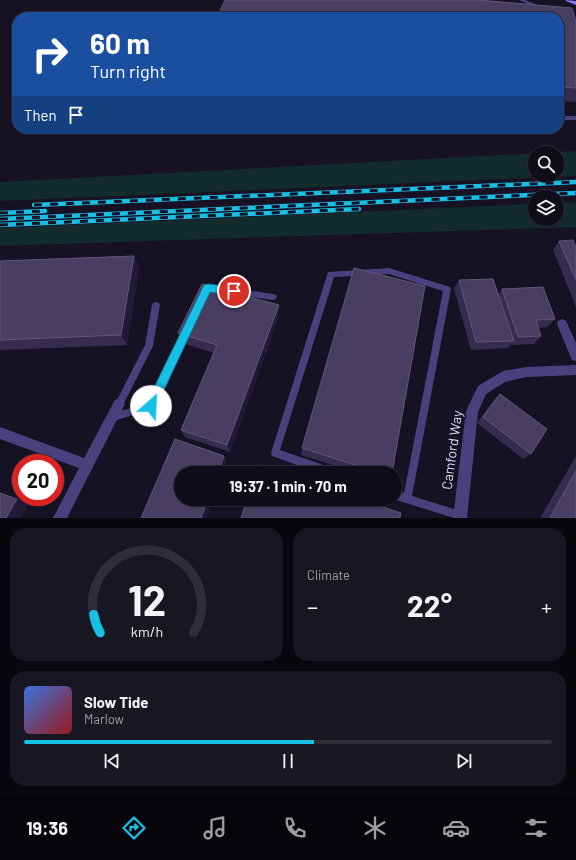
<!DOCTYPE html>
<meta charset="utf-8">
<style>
body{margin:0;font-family:Barlow,sans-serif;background:#191623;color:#f1f3f6;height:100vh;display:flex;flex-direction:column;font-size:15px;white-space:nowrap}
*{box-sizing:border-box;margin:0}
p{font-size:13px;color:#9c9ca2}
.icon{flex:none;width:22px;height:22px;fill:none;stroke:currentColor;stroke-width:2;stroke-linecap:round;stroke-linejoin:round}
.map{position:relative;height:518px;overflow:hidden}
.sheet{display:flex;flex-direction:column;gap:10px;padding:10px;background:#09070e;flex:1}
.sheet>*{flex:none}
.banner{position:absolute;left:12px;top:12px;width:552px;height:122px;border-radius:16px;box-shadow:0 1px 3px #0004,0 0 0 1px #302d39;background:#1a4fa0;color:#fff;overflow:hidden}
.fabs{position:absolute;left:528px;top:146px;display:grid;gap:8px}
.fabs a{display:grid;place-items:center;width:36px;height:36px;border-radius:50%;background:#100d1a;box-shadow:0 1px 3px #0004,0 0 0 1px #302d39;font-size:20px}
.speed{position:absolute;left:12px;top:454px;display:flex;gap:8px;font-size:20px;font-weight:700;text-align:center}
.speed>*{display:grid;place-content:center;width:52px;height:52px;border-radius:50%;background:#100d1a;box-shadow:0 1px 3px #0004,0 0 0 1px #302d39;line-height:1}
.speed .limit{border:6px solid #d22;background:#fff;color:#111}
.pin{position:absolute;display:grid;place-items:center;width:34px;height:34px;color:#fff;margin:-17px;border:2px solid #fff;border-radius:50%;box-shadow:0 1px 4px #0007}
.me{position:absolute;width:44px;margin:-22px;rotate:26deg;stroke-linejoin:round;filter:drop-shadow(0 0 3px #0008)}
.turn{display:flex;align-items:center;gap:14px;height:84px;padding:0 12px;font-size:18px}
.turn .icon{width:52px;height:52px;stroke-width:2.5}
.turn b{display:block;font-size:28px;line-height:34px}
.then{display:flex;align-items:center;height:38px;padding:0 12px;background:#0003;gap:8px;font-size:15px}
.big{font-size:30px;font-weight:700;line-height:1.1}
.sheet .tile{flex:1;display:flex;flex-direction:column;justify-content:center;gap:6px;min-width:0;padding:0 14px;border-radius:16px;background:#191623}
.sheet .dial{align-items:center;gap:0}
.dial svg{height:104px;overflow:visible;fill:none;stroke:#302d39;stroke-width:7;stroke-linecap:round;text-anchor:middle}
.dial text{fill:#f1f3f6;stroke:none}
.song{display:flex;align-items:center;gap:12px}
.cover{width:48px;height:48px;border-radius:6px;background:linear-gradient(135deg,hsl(220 70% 55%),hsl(0 70% 35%))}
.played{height:4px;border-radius:2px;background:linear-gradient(90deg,#17c0e7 55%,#302d39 55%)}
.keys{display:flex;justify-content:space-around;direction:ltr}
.heat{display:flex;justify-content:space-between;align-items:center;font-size:22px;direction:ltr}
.sheet .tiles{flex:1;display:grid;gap:10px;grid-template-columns:1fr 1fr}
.tile:last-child{grid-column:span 2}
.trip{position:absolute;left:174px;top:466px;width:228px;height:40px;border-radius:20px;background:#100d1a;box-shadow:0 1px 3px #0004,0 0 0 1px #302d39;font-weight:700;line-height:40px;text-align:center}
.menu{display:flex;height:64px;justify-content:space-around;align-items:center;background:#06050a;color:#9c9ca2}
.menu .icon{width:28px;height:28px}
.menu .on{color:#17c0e7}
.menu b{font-size:18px;color:#f1f3f6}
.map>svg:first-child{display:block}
.green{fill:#142b2d;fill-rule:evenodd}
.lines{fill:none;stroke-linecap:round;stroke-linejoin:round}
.service{fill:#48417e;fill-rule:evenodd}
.minor{fill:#48417e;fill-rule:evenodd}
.secondary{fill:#8678f1;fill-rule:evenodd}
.rail-casing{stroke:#17c0e7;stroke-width:4.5}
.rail{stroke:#161123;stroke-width:3;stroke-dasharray:8;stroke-linecap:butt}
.wall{fill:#362c4f}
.shaded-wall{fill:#211936}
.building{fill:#483e61;stroke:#5f567a}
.route{fill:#17c0e7;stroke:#0f7d96}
.labels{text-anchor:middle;stroke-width:4;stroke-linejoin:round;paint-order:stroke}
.near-street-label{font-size:14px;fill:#ded7fb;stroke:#161123}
</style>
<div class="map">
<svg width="576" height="518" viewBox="0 0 576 518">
<rect width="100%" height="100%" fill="#161123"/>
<!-- green -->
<path class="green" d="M576 151V176L0 201V182ZM535 153H557V175H535Z
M576 202V227L0 246V228L535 204V219H557V203Z"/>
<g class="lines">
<!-- service -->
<path class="service" d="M519 0H525L544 8 540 9Z
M559 116H576V120H559Z
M389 268 447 286 450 287 451 289 412 496 463 512 465 515 464 518H454L393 499H395V490L404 493 443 291 389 274 334 277 280 450 332 468 335 470 337 473H319L275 457 272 456 271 453 328 272Z
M217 286 273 294 276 295 277 297 276 299 273 300 217 292 214 291 213 289 214 287Z
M156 302 159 303 160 305 153 346 122 407 119 408 116 407 115 404 145 345 152 305 153 303Z
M186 330 189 332 190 334 154 409 113 421 110 420 109 417 110 414 148 403 183 332Z"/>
<!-- minor -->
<path class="minor" d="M562 319 566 321 576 343V361L572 360 557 324 558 321Z
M576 365V375L526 377 505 382 486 394 478 412 467 518H453L466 411 478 386 503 371 526 367Z
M119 398 123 400 125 404 123 408 67 518H53L79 468 0 439V427L84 458 115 400Z"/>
<!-- secondary -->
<path class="secondary" d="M565 0 576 1V5L566 1Z"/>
<defs>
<path id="rail" d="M34 205 576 182
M0 213 45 211
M0 219 576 193
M0 225 359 209"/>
</defs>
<!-- rail casing -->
<use href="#rail" class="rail-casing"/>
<!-- rail -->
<use href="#rail" class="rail"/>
</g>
<!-- wall -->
<path class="wall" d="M559 17 576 22V102L559 101Z
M559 241 576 247V307L553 250Z
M134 256 139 268 127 345 0 350V261Z
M459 280 499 294 502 289 555 319 547 327 538 328 541 336 534 344 512 345V344L508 348 471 350 454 289Z
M279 316 230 452 185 437 181 430 214 353 182 343 178 333Z
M500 394 531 454 523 459 477 423 494 400Z
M302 448 392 473H358L301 455Z
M576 456V518H540Z"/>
<!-- shaded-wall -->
<path class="shaded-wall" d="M134 256 139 268 127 345 121 335Z
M279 305V316L230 452 227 445Z
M224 456 227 462 223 473H218Z
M17 499 28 504 21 518H6Z
M208 499H214L207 518H201Z"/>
<!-- building -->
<path class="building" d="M225 0H479L572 8 576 22V88L559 87V17H217Z
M573 240 576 247V280L559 241Z
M134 256 121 335 0 340V261Z
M354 268 425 286 392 473H380L302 448Z
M493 279 514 341 476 342 459 280Z
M202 284 279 305 227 445 181 430 217 345 178 333Z
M543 287 555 319 536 320 541 336 518 337 502 289Z
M500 394 547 429 531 454 483 417Z
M175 439 224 456 218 473H181V499H208L201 518H141Z
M258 465 282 473H256Z
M576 471V518H550Z
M0 493 17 499 6 518H0Z
M247 499H359L401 513 400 518H241Z"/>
<!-- route -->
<path class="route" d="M208 284 234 287 237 289 239 291 237 294 234 295 210 292 155 409 151 411 147 409 146 406 147 402 204 285Z"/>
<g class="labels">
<!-- near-street labels -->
<g class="near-street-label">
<text transform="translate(452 450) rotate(-82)" y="5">Camford Way</text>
</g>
</g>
</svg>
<div class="fabs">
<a><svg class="icon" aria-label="search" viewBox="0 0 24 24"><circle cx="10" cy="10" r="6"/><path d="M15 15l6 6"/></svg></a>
<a><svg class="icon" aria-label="layers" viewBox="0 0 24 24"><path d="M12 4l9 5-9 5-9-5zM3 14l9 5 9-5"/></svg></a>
</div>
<div class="speed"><div class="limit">20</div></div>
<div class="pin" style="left:234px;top:291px;background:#d93025"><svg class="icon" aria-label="arrive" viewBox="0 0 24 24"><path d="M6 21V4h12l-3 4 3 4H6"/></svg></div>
<svg class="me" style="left:151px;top:406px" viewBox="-20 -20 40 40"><circle r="19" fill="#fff"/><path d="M0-13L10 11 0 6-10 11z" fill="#17c0e7"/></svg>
<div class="trip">19:37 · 1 min · 70 m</div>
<div class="banner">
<div class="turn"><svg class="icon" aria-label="right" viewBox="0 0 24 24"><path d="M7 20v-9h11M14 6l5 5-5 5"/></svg><div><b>60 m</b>Turn right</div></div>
<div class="then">Then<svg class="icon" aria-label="arrive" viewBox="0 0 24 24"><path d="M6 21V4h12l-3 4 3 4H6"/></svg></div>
</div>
</div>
<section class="sheet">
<div class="tiles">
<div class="tile dial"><svg viewBox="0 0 100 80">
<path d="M14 69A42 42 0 1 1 86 69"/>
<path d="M14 69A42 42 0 0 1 9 55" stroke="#17c0e7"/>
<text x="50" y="56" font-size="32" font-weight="700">12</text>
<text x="50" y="72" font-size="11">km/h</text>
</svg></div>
<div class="tile"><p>Climate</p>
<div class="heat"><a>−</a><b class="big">22°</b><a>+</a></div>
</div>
<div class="tile">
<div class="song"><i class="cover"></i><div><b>Slow Tide</b><p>Marlow</p></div></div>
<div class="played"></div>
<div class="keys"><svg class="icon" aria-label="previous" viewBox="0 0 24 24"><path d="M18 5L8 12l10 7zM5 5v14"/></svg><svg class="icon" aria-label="pause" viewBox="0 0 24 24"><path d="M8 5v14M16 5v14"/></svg><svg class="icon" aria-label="next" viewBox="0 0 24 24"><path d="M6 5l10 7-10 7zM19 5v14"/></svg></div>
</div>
</div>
</section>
<nav class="menu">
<b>19:36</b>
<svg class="icon on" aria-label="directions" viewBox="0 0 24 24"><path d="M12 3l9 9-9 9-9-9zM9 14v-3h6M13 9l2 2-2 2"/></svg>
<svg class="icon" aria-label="music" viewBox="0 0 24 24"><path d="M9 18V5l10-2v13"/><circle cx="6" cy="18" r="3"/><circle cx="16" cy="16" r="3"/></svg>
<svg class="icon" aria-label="phone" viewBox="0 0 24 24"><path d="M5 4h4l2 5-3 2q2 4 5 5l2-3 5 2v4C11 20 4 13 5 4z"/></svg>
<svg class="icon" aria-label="climate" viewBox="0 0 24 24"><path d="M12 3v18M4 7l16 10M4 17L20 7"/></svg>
<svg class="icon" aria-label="car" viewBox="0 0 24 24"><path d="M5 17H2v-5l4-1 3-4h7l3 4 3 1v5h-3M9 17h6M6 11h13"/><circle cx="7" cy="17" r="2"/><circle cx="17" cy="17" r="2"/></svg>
<svg class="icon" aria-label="filters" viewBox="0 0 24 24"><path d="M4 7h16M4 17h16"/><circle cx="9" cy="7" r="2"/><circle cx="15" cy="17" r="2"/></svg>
</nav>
